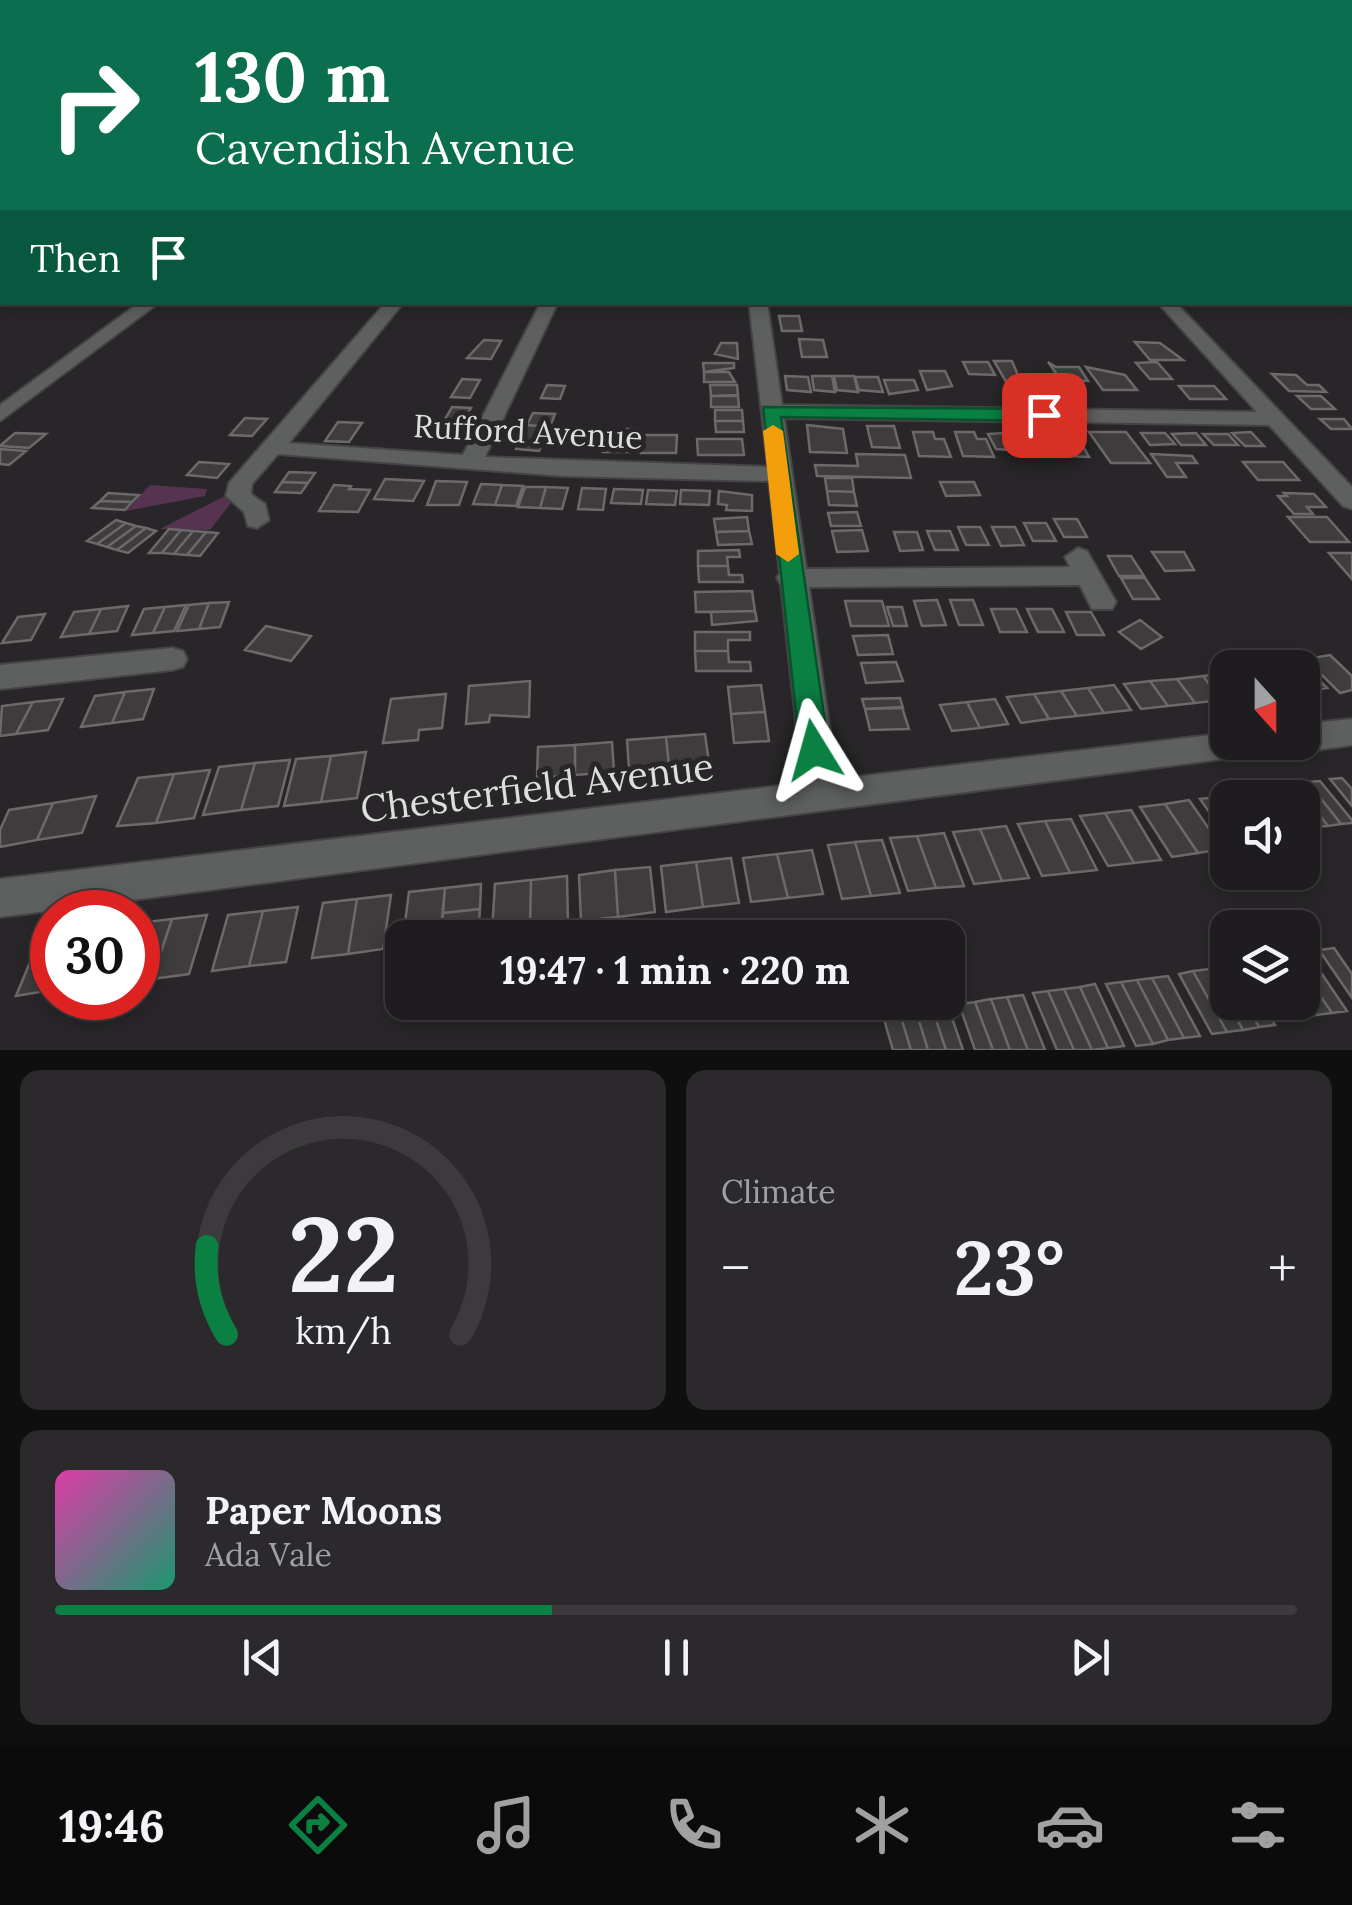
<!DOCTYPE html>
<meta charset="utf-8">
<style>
body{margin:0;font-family:Lora,serif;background:#2b292b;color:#f1f3f6;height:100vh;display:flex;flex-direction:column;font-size:38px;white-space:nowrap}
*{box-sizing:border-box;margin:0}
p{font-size:32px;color:#a1a1a4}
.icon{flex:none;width:55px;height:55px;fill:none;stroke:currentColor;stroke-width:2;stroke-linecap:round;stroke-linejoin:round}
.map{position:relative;height:1050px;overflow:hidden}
.details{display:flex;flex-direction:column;gap:20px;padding:20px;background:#100f10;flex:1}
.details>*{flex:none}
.guide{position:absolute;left:0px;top:0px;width:1352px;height:305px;box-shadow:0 5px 15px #0003,0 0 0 2px #3c3a3c;background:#0b6e4f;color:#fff;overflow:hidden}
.needle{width:65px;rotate:159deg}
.controls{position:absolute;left:1210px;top:650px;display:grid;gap:20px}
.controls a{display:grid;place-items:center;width:110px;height:110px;border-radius:20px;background:#1e1c1e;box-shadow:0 5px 15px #0003,0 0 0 2px #3c3a3c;font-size:50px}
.speed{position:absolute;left:30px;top:890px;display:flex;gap:20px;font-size:50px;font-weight:700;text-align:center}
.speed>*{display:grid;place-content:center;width:130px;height:130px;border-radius:50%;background:#1e1c1e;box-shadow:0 5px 15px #0003,0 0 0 2px #3c3a3c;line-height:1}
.speed .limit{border:15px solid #d22;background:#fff;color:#111}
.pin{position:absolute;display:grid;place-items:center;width:85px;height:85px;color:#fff;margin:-42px;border-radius:20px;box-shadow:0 5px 15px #0006}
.me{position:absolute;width:110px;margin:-55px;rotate:352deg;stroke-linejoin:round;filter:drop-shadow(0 0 8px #0008)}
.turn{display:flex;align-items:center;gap:35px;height:210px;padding:0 30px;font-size:45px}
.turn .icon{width:130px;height:130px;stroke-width:2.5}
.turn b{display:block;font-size:70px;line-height:85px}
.then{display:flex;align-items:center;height:95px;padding:0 30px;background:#0003;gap:20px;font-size:38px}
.big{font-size:75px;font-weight:700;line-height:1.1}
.details .tile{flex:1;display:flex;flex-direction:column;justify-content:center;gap:15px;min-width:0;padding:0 35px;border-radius:20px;background:#2b292b}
.details .dial{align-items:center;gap:0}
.dial svg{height:260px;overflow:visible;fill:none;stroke:#3c3a3c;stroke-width:7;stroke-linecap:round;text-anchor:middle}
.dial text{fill:#f1f3f6;stroke:none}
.song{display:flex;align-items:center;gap:30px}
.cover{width:120px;height:120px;border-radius:15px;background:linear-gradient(135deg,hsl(320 70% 55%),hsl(160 70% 35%))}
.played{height:10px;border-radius:5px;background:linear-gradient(90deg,#0b8043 40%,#3c3a3c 40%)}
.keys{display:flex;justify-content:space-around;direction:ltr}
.heat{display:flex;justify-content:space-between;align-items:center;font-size:55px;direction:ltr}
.details .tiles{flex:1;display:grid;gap:20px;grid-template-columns:1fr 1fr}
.tile:last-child{grid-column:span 2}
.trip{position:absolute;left:385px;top:920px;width:580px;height:100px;border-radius:20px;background:#1e1c1e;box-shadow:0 5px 15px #0003,0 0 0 2px #3c3a3c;font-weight:700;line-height:100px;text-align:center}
.tabs{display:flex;height:160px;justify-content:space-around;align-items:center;background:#0c0b0c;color:#a1a1a4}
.tabs .icon{width:70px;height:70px}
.tabs .current{color:#0b8043}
.tabs b{font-size:45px;color:#f1f3f6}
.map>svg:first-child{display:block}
.green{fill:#563451}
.building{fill:#3e3c3d;stroke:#6c696b;stroke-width:2.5}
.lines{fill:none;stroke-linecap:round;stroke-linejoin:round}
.street-casing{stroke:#454345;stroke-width:4}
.secondary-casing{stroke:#454345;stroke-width:4}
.street{fill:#5e6060;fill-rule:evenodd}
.secondary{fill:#7e807f;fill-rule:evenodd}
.route{fill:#0b8043;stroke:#07532c;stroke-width:2.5}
.slow{fill:#f59e0b}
.labels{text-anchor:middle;stroke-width:10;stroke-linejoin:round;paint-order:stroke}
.street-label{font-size:32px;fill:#dfdedf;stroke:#282628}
.near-street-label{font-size:38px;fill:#dfdedf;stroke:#282628}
</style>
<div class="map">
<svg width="1352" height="1050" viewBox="0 0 1352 1050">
<rect width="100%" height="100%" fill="#282628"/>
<!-- green -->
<path class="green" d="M150 485 207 489 205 496 126 511Z
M227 495 231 503 210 530 160 529Z"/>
<!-- building -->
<path class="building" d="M779 316H799L802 331H782Z
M799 339 823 340 827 357H802Z
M484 340 501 341 491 359 467 358Z
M1135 342 1160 343 1183 360H1150Z
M721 343H737L738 359 715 354Z
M994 361H1012L1022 385H1008Z
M963 362H988L995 375 969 374Z
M1048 362 1056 367H1079L1088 381 1061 380Z
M1157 362 1172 379H1150L1136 363Z
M703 363H734V368L704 372Z
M1086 367 1125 375 1137 390H1103Z
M920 371H945L952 386 927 390Z
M704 372H729L735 382H704Z
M1272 374 1296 375 1307 385H1319L1326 392 1289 391Z
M785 376 808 377 811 392 787 390Z
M812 376H832L835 392 814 390Z
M834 376H854L858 392 837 390Z
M855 377H878L883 392 859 390Z
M462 379 480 380 470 398 451 397Z
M884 380H914L918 390 889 394Z
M547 385 565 386 560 399 541 398Z
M710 385H737L738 395 711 396Z
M1179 386H1214L1226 399H1190Z
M711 396H738L739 407H711Z
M1297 396H1321L1335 409H1311Z
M452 407 471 408 463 422 444 421Z
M715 410H742L743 421H715Z
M533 413 555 414 550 427 527 425Z
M245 418 267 419 252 436 230 435Z
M1320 419H1344L1352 429H1331Z
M444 421 463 422 455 437 435 436Z
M715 421H743L744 432H716Z
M338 422 362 423 349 442 325 441Z
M527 425 550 427 539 451 516 449Z
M807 425 843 429 847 453 810 452Z
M867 426H894L900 448 872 447Z
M606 429H639L638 452H603L605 441 583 440 584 432 606 433Z
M913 432H933L935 439H944L951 457 919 456Z
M955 432H974L977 439H986L994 457 963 456Z
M1016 432H1032L1044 452 996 449 988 434Z
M1089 432H1126L1150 463H1111Z
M1251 432 1264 446H1245L1232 433Z
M15 433 46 434 29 448 0 446Z
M1037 433 1076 434 1089 457 1065 456 1060 447 1045 446Z
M1141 433H1165L1175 444 1150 445Z
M1196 433 1206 445H1181L1172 434Z
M1203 434H1228L1238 445H1214Z
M643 435H677L676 453H641Z
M697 439H742L744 455H698Z
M0 449 26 451 9 465 0 464Z
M856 454 905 455 911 478 817 476 815 465 858 466Z
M1151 454 1192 456 1197 463H1176L1186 477H1167Z
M199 462 229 464 217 478 187 475Z
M1243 462H1283L1299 480H1258Z
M289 472 315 473 308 483 282 482Z
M825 478H852L854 492 827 491Z
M385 479 424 481 413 501 374 499Z
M436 481 467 482 459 505H427Z
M282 482 308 483 301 493 275 492Z
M940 482H974L980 495 946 496Z
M481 484 502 485 495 505 473 504Z
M334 485 351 486 349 489 370 490 358 512 319 511Z
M502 485 523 486 516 506 495 505Z
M525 487H546L540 508 518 507Z
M546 487 568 488 562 509 540 508Z
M582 488 606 489 603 510 578 509Z
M614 489 643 490 641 504 611 503Z
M648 490 677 491 675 505 646 504Z
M681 490 710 491 709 505 680 504Z
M719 491 752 495V511L726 510 727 505 718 504Z
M827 491 854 492 857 506 829 505Z
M108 493 139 495 132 502 100 501Z
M1284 493 1314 494 1326 507H1307L1313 514H1294L1278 496H1287Z
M100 501 132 502 125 510 92 508Z
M857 512 861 526H831L828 513Z
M747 517 749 531 716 532 714 519Z
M1288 517H1327L1349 542H1310Z
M1054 519H1077L1087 537H1064Z
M116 520 126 523 97 544 87 541Z
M126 523 136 526 107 547 97 544Z
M1024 523H1046L1056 541H1033Z
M136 526 146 528 117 550 107 547Z
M958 527H980L989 545H966Z
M992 527H1015L1024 545 1001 546Z
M146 528 156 531 128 553 117 550Z
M169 529 181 530 162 553H149Z
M181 530 193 531 174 554 162 553Z
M862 530 868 551 837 552 832 531Z
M193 531 206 532 187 555 174 554Z
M749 531 752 544 718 545 716 532Z
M927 531H950L958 550H935Z
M206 532 218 533 200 556 187 555Z
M894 532H917L923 550 900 551Z
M739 550 740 557H727L728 566H698V551Z
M1152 552H1184L1194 570 1165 571Z
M1329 553H1352V579Z
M1108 556H1131L1144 576H1119Z
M698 566H728L729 575H742L743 582H699Z
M1121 578H1145L1159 599H1133Z
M752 591 755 611 696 612 695 592Z
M937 600 946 625 922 626 914 601Z
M950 600H973L983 625H959Z
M845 601H882L889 626H851Z
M229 602 220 627 199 629 209 603Z
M209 603 199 629 177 631 189 605Z
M186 605 174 631 153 633 165 607Z
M128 606 117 631 89 634 101 609Z
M165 607 153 633 132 635 144 609Z
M887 607H902L907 626H893Z
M101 609 89 634 61 637 74 612Z
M991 609H1016L1027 632H1000Z
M1027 609H1052L1064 632H1038Z
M755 611 757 621 712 625 711 612Z
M1066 612H1091L1104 635H1077Z
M45 614 31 640 2 643 18 617Z
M1140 620 1162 637 1141 649 1119 632Z
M266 626 311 636 291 661 245 650Z
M695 632H750V640H728V651H695Z
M888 635 893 654 858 655 853 636Z
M695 651H728L729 662H750L751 671H696Z
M1330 655 1352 676V690L1340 693 1306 659Z
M896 662 903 681 866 683 861 663Z
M1303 664 1327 688 1302 692V668L1277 667Z
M1228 673V699L1221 700 1203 676Z
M1203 676 1221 700 1195 703 1177 679Z
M1177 679 1195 703 1168 706 1150 681Z
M530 681 529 717 490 715 489 722 466 724 469 686Z
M1150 681 1168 706 1141 709 1124 684Z
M761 685 765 712 731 714 728 687Z
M1114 685 1131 710 1104 713 1088 688Z
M1088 688 1104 713 1077 716 1061 691Z
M154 689 143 719 112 723 125 692Z
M1061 691 1077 716 1049 719 1034 694Z
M125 692 112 723 81 727 95 696Z
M446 694 442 728 419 730 418 740 383 743 391 699Z
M1034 694 1049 719 1021 723 1007 697Z
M900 698 903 708 865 709 862 699Z
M63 699 48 730 16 734 33 702Z
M995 699 1008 724 980 728 967 702Z
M33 702 16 734 0 736 2 706Z
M967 702 980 728 952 731 940 705Z
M902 707 909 729 870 730 865 709Z
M765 712 769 741 734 743 731 714Z
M705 734 709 763 669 766 666 737Z
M666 737 669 766 629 769 627 740Z
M612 742 614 772 575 775V745Z
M575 745V775L537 778 538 747Z
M366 752 357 798 321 802 331 756Z
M331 756 321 802 284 806 296 759Z
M290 760 278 806 241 810 255 763Z
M255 763 241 810 203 815 219 767Z
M210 770 194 818 156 823 174 774Z
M174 774 156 823 117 826 138 778Z
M1342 778 1352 789V806L1330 779Z
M1320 781 1352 820V823L1341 824 1308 782Z
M1308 782 1341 824 1328 826 1295 784Z
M1295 784 1328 826 1315 827 1302 811V798H1292L1283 785Z
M96 796 82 833 37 840 53 803Z
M1224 796 1228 801V839L1200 799Z
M1189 800 1223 849 1198 853 1165 804Z
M53 803 37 840 0 847V830L9 810Z
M1165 804 1198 853 1172 857 1140 807Z
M1131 810 1161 860 1134 863 1105 813Z
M1105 813 1134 863 1108 866 1080 816Z
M1071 819 1097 870 1070 873 1045 821Z
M1045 821 1070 873 1042 876 1018 824Z
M1006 826 1029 878 1002 881 980 829Z
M980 829 1002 881 974 884 953 832Z
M944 833 964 886 936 888 917 836Z
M917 836 936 888 908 891 890 838Z
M882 840 900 893 871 896 855 842Z
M855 842 871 896 842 899 828 845Z
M812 850 823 894 788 898 777 854Z
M777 854 788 898 751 902 743 858Z
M731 858 739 903 703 907 696 862Z
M696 862 703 907 666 912 661 866Z
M650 867 655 912 618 917 615 870Z
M615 870 618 917 581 921 579 875Z
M567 876 568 923 530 927 531 880Z
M531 880 530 927 492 932 495 884Z
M481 884 480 909 443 913 445 888Z
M445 888 440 938H403L409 892Z
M391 895 383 949 348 954 357 899Z
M357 899 348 954 312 958 323 903Z
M298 907 286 962 249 966 263 911Z
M480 909 478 935 440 938 443 913Z
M263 911 249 966 212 971 228 915Z
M207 915 189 974 152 979 172 919Z
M172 919 152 979 138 980V923Z
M52 936V990L16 996 40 938Z
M1334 948 1352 974V998L1319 950Z
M1307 952 1347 1011 1332 1013 1302 969V953Z
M1223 967 1228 974V1002L1209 969Z
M1209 969 1228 1002 1243 1030 1227 1032 1193 971Z
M1302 969 1332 1013 1316 1015 1302 994Z
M1193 971 1227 1032 1212 1034 1179 974Z
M1168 976 1200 1036 1184 1038 1152 978Z
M1152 978 1184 1038 1168 1040 1137 980Z
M1137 980 1168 1040 1153 1044 1121 982Z
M1121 982 1153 1044 1136 1046 1106 984Z
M1095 984 1124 1046 1108 1048 1080 987Z
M1080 987 1108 1048 1092 1050 1064 989Z
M1064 989 1092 1050H1074L1048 991Z
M1048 991 1074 1050H1057L1033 993Z
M1302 994 1316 1015 1300 1018 1291 1002H1302Z
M1023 995 1045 1050H1028L1007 997Z
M1007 997 1028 1050H1010L991 999Z
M991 999 1010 1050H993L975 1002Z
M975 1002 993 1050H975L959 1004Z
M1228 1002H1245L1259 1027 1243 1030Z
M1245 1002H1261L1275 1025 1259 1027Z
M1274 1002H1291L1300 1018 1285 1020Z
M948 1006 963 1050H946L932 1008Z
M932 1008 946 1050H928L916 1011Z
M916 1011 928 1050H911L900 1014Z
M900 1014 911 1050H893L883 1016Z"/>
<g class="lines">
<defs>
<path id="street" d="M1350 151 1352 152V161L1350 160Z
M2 269V280L0 281V270Z
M140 302H160L0 421V405Z
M386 302H404L289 443 463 455 541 302H558L485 457 768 467 749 302H767L782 405 1257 412 1157 302H1175L1352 487V509L1343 506 1269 425 784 418 806 569 1070 567 1065 557 1078 548 1087 551 1116 602 1112 609H1092L1080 585 809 587 837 779 1228 733V742H1280L1276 752 0 917V879L803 783 781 585 777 578 780 573 769 481 562 476 278 454 252 484 251 494 265 504 269 520 257 528 248 526 244 512 226 496 229 483Z
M172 648 183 651 187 659 183 667 172 670 0 689V665Z
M1352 719V745L1302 752 1288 742H1302V724Z"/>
<path id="secondary" d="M0 149 2 150V156L0 157Z
M1350 194H1352V202H1350Z
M1350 274H1352V284H1350Z"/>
</defs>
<!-- street casing -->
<use href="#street" class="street-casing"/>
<!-- secondary casing -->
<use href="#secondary" class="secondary-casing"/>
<!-- street -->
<use href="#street" class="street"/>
<!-- secondary -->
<use href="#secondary" class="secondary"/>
</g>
<!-- sky -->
<linearGradient id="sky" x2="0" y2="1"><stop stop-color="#161516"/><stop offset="0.48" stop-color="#424753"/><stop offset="1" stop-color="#424753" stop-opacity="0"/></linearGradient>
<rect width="1352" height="282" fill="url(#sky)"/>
<!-- route -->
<path class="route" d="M763 407 1044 409 1054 415 1044 421 781 417 829 750 825 759 814 763 804 759 800 750Z"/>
<!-- slow -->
<path class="slow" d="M773 425 783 431 799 554 788 562 776 554 763 431Z"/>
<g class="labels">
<!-- street labels -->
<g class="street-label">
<text transform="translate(528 432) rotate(3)" y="11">Rufford Avenue</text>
</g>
<!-- near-street labels -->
<g class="near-street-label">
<text transform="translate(537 788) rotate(-7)" y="13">Chesterfield Avenue</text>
</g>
</g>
</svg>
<div class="controls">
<a><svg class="needle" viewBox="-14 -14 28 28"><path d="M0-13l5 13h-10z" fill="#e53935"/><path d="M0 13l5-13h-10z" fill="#a1a1a4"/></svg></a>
<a><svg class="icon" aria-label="sound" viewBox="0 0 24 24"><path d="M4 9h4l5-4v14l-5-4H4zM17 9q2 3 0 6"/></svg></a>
<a><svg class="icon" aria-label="layers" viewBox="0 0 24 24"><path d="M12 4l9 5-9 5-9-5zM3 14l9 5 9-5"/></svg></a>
</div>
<div class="speed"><div class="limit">30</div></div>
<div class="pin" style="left:1044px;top:415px;background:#d93025"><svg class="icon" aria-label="arrive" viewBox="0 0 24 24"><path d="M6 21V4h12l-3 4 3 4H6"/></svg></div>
<svg class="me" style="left:814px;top:750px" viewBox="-20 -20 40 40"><path d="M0-17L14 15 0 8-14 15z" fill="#0b8043" stroke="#fff" stroke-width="4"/></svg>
<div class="trip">19:47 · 1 min · 220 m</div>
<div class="guide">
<div class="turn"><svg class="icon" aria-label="right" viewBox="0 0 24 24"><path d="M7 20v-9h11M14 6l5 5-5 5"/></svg><div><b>130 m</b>Cavendish Avenue</div></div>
<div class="then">Then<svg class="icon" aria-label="arrive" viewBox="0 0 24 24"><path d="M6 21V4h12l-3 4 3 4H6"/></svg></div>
</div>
</div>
<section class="details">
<div class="tiles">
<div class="tile dial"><svg viewBox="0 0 100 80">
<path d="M14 69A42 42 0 1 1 86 69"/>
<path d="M14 69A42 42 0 0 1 8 42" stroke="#0b8043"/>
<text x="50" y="56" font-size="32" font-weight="700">22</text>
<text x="50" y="72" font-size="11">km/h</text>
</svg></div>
<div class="tile"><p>Climate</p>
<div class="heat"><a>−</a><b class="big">23°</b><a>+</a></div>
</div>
<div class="tile">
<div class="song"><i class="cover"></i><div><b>Paper Moons</b><p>Ada Vale</p></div></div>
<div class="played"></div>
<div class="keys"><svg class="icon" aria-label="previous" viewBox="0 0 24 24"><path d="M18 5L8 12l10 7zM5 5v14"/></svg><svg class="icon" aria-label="pause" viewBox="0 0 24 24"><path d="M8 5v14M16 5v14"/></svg><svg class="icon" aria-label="next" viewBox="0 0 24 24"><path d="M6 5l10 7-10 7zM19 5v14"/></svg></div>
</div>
</div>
</section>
<nav class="tabs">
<b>19:46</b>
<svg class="icon current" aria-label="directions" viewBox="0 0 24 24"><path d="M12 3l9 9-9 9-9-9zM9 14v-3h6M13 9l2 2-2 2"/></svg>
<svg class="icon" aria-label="music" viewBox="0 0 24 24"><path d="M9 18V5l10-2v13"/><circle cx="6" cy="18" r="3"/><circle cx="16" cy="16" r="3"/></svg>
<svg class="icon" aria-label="phone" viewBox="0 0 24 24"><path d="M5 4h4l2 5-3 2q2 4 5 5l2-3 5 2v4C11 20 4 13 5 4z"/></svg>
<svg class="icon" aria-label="climate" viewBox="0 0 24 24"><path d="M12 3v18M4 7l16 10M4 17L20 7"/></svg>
<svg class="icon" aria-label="car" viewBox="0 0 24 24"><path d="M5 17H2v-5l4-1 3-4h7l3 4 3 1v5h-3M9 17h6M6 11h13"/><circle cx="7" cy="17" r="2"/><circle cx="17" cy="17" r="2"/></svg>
<svg class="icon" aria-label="filters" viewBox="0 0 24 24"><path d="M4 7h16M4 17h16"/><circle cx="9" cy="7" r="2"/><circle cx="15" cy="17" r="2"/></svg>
</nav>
